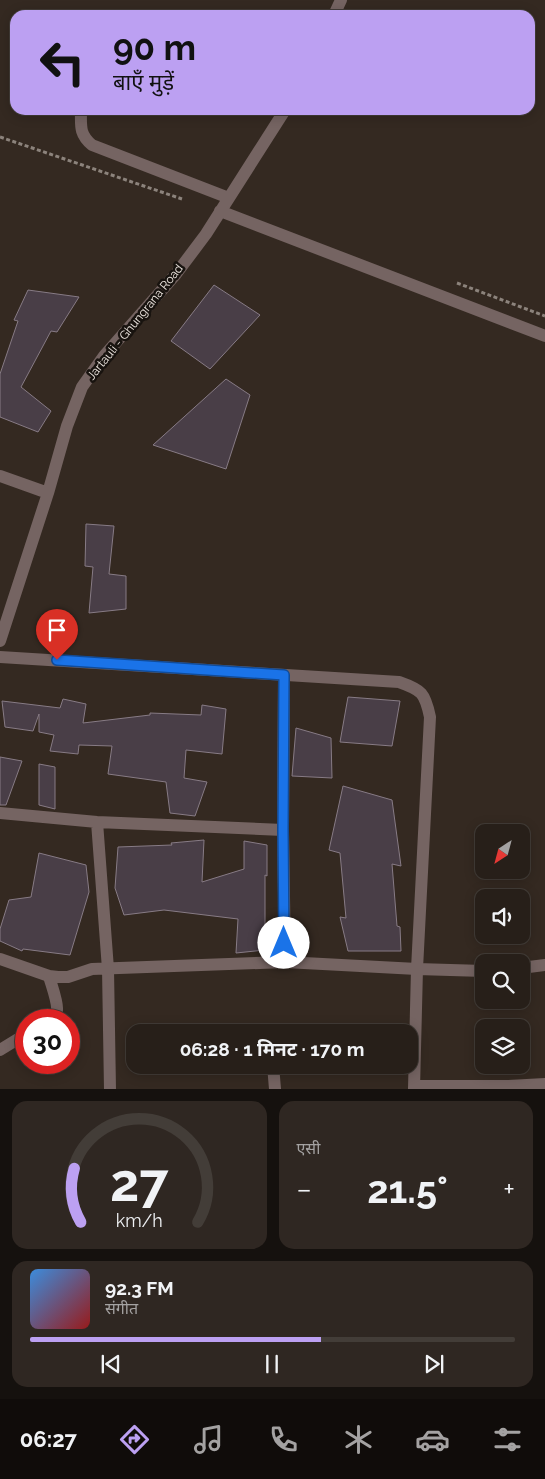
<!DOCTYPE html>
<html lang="hi">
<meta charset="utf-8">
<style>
body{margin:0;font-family:Raleway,"Noto Sans Devanagari",sans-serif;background:#2f2722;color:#f1f3f6;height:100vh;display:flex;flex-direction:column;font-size:19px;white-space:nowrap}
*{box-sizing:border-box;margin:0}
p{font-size:16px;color:#a4a2a2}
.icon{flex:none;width:28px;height:28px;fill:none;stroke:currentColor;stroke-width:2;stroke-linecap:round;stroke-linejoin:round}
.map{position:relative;height:1089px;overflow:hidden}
.sheet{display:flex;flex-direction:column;gap:12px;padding:12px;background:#15110e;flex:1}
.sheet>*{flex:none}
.hud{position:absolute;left:10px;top:10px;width:525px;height:105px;border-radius:15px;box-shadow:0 2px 12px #0003,0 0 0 1px #433d38;background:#bca0f2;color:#111;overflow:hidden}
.needle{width:32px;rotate:216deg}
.controls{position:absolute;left:475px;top:824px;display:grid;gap:10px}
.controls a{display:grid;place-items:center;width:55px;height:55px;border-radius:10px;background:#271f19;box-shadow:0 2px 12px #0003,0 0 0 1px #433d38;font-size:25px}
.speed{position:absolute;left:15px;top:1009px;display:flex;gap:10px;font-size:25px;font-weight:700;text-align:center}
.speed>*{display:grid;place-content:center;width:65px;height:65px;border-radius:50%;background:#271f19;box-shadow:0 2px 12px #0003,0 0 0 1px #433d38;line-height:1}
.speed .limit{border:8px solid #d22;background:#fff;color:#111}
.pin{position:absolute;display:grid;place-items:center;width:42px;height:42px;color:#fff;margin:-51px -21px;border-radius:50% 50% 50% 0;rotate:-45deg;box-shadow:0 0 5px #0007}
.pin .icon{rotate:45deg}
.me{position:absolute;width:55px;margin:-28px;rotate:0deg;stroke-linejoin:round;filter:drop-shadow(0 0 4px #0008)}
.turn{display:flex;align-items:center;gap:18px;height:105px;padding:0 20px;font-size:22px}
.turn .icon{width:65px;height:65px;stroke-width:2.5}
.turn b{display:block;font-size:35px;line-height:42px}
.big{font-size:38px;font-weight:700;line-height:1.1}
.sheet .card{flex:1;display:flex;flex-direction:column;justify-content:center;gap:8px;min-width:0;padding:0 18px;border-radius:15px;background:#2f2722}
.sheet .dial{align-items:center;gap:0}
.dial svg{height:130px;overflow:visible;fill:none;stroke:#433d38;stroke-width:7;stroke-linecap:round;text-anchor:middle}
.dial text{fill:#f1f3f6;stroke:none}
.song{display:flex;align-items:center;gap:15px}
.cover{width:60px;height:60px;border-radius:8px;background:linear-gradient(135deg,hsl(210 70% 55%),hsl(0 70% 35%))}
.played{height:5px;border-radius:2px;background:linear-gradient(90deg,#bca0f2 60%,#433d38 60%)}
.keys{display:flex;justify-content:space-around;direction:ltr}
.heat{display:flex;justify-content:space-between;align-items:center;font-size:28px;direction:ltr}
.sheet .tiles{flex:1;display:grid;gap:12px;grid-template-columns:1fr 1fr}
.card:last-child{grid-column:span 2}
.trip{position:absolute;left:126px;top:1024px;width:292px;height:50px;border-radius:15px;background:#271f19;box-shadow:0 2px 12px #0003,0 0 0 1px #433d38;font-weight:700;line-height:50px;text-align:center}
.menu{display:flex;height:80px;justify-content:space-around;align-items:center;background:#100c0a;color:#a4a2a2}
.menu .icon{width:35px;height:35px}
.menu .current{color:#bca0f2}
.menu b{font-size:22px;color:#f1f3f6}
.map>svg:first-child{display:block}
.building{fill:#493e47;stroke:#877b85}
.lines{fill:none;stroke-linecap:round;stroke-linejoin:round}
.path{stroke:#8c837c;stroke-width:3;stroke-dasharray:4 2.5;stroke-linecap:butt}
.minor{stroke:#756462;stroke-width:12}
.route-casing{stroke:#114b97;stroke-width:12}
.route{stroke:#1a73e8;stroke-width:9}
.labels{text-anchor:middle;stroke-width:5;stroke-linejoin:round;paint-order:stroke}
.street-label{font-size:12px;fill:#eee7e1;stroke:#18130f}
</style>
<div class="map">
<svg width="545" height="1089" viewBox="0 0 545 1089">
<rect width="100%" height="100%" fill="#342921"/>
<!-- building -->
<path class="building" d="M214 285 260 315 210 369 171 341Z
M28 290 79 297 57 332 51 331 21 387 51 411 38 432 0 417V374L18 321 14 320Z
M226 379 250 395 226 469 153 445Z
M86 524 114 526 109 574 126 576V609L89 613 93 567 85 566Z
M348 697 400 701 392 746 340 742Z
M63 699 86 704 83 723 150 715V713L201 715 202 705 226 709 222 754 186 750 184 778 207 782 195 816 170 813 166 782 108 774 112 746 79 745 78 754 50 751 54 735 39 732V714L33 731 5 727 2 701 60 708Z
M296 728 331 738 332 778 292 776Z
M0 757 22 761 6 805H0Z
M39 764 55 767V809L39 805Z
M343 786 392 800 401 866 392 864 397 926 400 927 401 951H348L340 917 346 918 340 853 329 850Z
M204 840 202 882 244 869V841L267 845V876L265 875V950L236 953 238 919 164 910 124 915 115 888 118 847 172 845 171 843Z
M39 853 86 865 89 892 70 955 23 949 22 951 0 941V929L9 900 31 897Z"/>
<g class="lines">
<!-- path -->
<path class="path" d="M0 137 182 199
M457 283 545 316"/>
<!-- minor -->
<path class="minor" d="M334 15 341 0
M81 110C81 126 79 134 92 145L229 198
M220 211 545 336
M0 476 48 493
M0 641 48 493 67 426 82 387 104 356 176 274 206 234 285 110
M0 657 399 682C422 690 425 693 430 717L417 969 414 1089
M284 675 283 830 285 962
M0 813 97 822 283 830
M97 822 108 969 110 1089
M0 959 49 976 58 977H68L92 969 285 962 417 969 484 971
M521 968 545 965
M49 1020C52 1017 56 1014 57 1010 58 1002 51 984 49 976
M0 1050 26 1034
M273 1065 275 1089
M415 1086H508L545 1084"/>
</g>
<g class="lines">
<defs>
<path id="route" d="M57 660 284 675 283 830 284 943"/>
</defs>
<!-- route casing -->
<use href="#route" class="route-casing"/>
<!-- route -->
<use href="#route" class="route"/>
</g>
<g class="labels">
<!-- street labels -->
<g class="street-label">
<text transform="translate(135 322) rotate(-51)" y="4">Jartauli - Ghungrana Road</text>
</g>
</g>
</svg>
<div class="controls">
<a><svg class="needle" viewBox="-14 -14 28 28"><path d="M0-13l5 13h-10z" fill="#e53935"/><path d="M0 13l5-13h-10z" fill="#a4a2a2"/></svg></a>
<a><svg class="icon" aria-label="sound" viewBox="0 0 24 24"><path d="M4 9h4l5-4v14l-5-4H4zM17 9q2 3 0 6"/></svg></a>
<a><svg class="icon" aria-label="search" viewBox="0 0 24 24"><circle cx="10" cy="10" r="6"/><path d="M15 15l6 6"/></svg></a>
<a><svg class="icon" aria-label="layers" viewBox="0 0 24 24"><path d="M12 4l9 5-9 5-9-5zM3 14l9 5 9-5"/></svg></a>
</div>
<div class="speed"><div class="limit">30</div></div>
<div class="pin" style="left:57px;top:660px;background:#d93025"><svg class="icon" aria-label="arrive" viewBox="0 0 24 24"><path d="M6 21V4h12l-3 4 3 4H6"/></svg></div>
<svg class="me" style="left:284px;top:943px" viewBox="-20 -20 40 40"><circle r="19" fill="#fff"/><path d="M0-13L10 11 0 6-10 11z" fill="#1a73e8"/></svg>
<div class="trip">06:28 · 1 मिनट · 170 m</div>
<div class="hud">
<div class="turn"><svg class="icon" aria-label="left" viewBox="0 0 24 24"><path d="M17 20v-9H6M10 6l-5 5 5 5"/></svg><div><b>90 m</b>बाएँ मुड़ें</div></div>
</div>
</div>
<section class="sheet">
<div class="tiles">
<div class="card dial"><svg viewBox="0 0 100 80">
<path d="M14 69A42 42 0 1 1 86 69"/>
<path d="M14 69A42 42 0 0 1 10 36" stroke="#bca0f2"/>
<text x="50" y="56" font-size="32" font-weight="700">27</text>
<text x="50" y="72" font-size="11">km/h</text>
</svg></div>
<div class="card"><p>एसी</p>
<div class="heat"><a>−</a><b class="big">21.5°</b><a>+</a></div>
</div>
<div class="card">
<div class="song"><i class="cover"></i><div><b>92.3 FM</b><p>संगीत</p></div></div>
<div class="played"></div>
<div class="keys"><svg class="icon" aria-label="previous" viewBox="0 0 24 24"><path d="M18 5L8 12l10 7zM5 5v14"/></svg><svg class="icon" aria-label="pause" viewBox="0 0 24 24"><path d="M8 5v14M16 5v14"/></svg><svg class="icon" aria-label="next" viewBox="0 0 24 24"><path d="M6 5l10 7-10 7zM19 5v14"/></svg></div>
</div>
</div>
</section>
<nav class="menu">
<b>06:27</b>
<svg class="icon current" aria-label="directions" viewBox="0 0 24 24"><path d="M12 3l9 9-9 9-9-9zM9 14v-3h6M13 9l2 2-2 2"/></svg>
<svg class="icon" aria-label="music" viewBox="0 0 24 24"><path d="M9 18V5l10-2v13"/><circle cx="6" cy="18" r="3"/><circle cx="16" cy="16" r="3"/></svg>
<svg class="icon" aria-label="phone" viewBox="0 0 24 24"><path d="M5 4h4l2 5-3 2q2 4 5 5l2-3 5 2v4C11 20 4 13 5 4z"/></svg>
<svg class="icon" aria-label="climate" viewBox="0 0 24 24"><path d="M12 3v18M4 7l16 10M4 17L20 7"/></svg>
<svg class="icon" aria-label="car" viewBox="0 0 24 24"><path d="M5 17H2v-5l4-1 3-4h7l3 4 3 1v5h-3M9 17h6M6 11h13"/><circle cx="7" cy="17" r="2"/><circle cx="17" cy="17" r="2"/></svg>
<svg class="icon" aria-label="filters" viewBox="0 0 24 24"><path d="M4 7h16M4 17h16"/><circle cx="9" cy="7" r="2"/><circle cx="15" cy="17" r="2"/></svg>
</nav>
